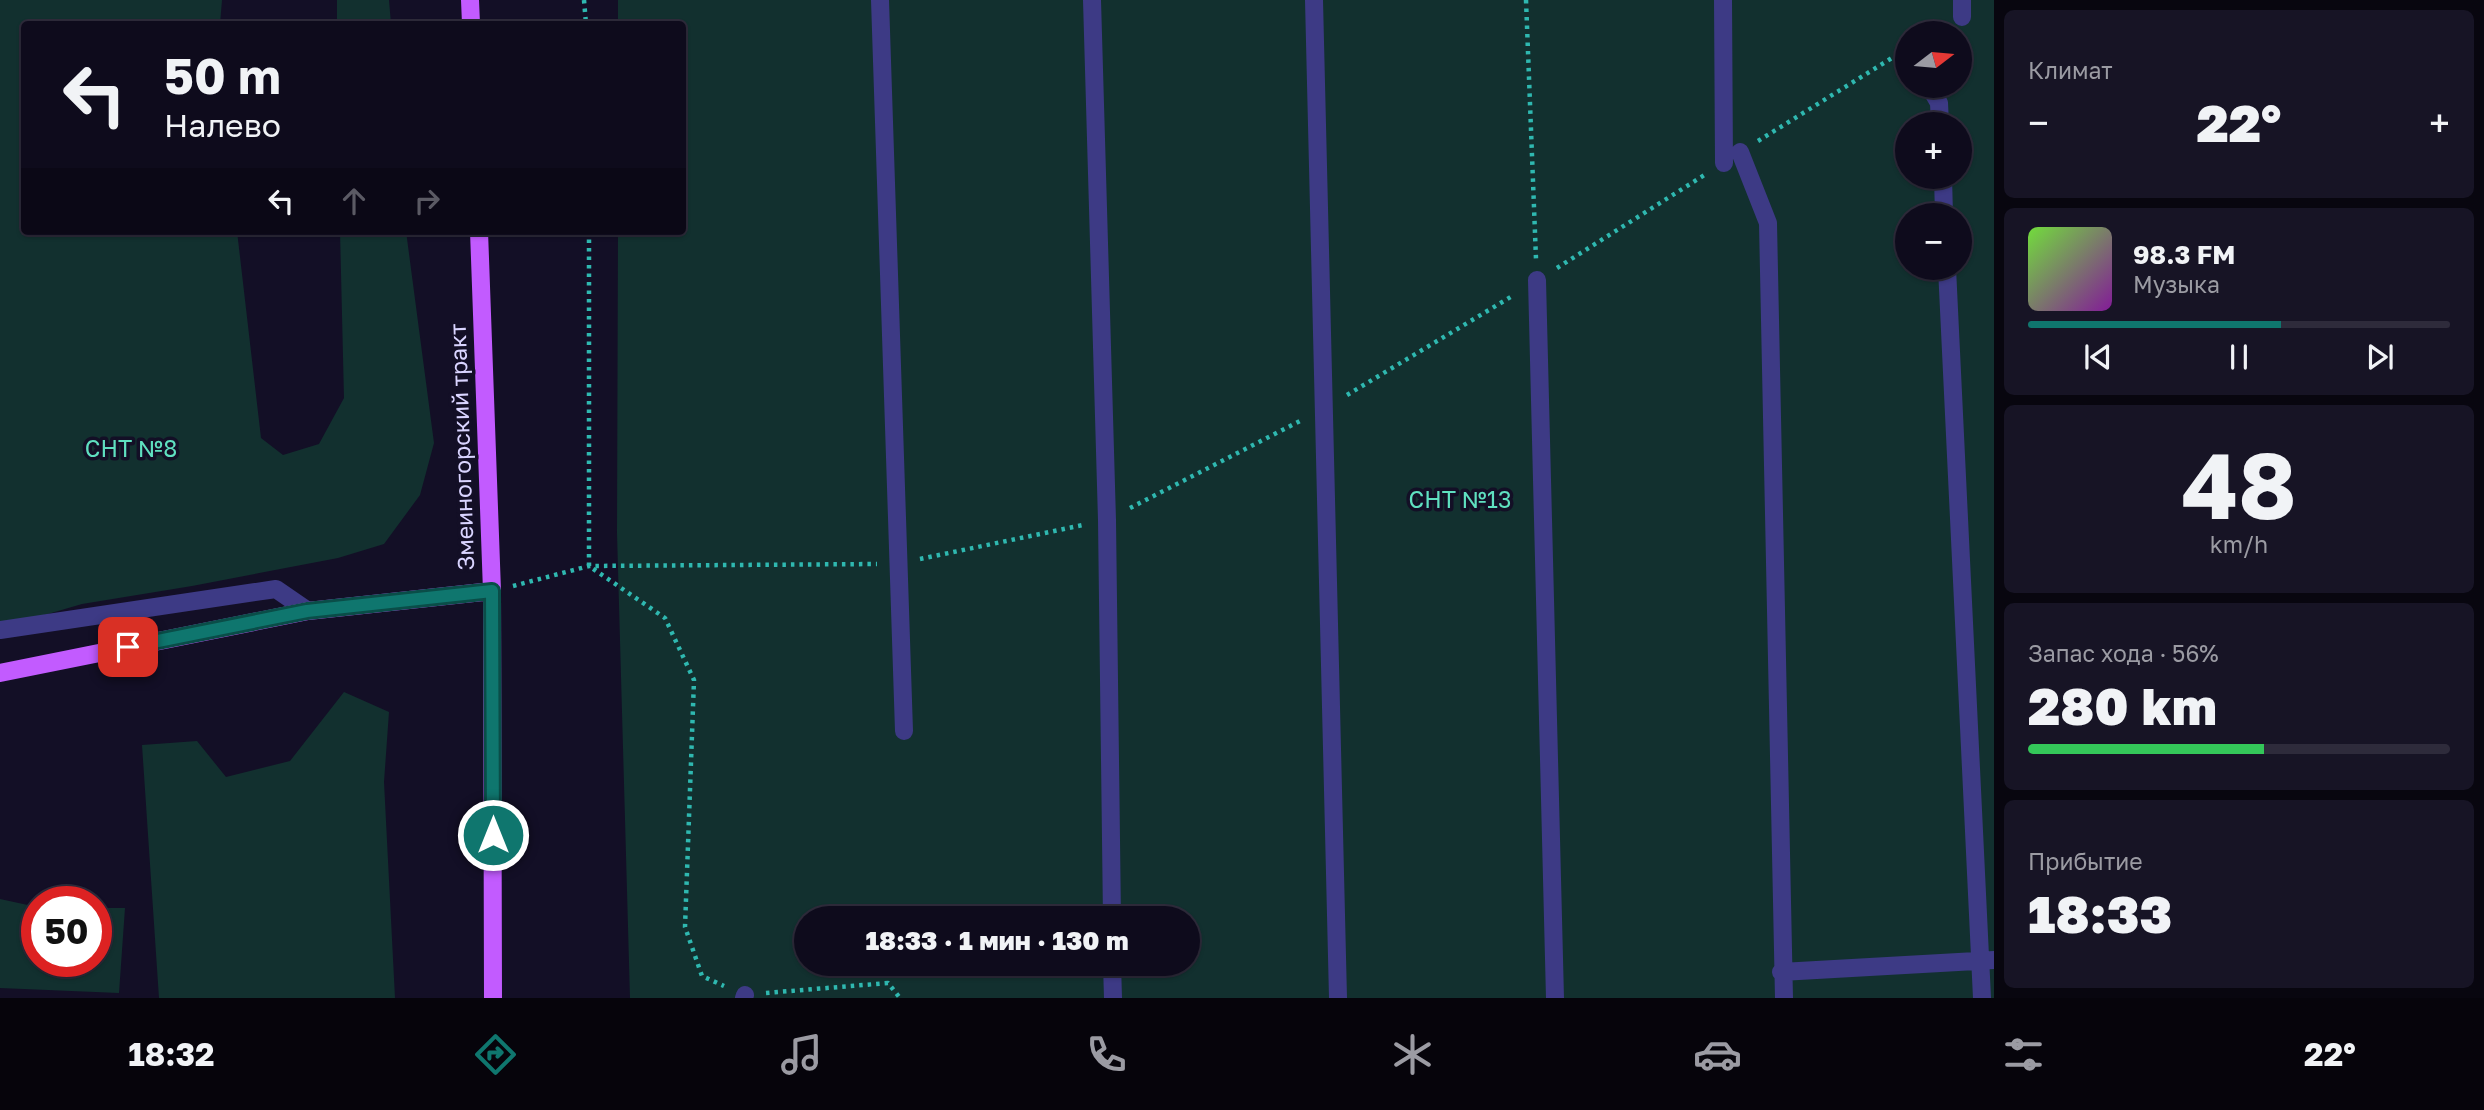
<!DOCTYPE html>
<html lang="ru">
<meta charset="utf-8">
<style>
body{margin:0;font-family:"Golos Text",sans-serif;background:#171425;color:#f1f3f6;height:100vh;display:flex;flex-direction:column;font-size:26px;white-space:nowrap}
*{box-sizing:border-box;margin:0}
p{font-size:23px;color:#9b9ba3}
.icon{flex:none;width:38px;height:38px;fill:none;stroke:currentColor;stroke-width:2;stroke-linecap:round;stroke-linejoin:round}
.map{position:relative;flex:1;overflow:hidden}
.sheet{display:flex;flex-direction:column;gap:10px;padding:10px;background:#08060f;width:490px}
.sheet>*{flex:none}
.guide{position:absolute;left:21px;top:21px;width:665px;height:214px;border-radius:7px;box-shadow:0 2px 5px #0004,0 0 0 2px #2e2b3b;background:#0e0b1c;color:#f1f3f6;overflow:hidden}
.needle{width:46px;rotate:74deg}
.buttons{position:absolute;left:1895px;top:21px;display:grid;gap:14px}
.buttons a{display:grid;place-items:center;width:77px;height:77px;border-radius:50%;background:#0e0b1c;box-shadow:0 2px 5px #0004,0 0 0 2px #2e2b3b;font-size:35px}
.speed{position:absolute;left:21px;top:886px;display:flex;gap:14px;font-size:35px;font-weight:700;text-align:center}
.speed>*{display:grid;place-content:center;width:91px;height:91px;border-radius:50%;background:#0e0b1c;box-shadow:0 2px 5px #0004,0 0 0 2px #2e2b3b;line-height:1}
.speed .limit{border:10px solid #d22;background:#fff;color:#111}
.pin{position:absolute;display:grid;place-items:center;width:60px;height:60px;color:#fff;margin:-30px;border-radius:14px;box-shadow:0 4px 10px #0006}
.me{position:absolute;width:77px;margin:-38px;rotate:0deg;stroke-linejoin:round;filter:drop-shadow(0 0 5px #0008)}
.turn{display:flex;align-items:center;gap:24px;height:147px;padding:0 28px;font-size:32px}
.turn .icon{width:91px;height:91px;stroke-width:2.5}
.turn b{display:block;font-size:49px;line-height:60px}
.lanes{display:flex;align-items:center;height:66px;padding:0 28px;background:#0003;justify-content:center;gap:35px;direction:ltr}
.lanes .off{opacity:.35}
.big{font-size:52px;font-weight:800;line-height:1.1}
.sheet .tile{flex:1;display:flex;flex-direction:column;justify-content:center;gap:10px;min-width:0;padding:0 24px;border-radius:10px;background:#171425}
.sheet .dial{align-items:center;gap:0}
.dial b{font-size:91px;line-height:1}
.song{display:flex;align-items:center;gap:21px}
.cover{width:84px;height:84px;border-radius:10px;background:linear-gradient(135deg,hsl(100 70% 55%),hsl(290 70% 35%))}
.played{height:7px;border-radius:4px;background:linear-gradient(90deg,#0f766e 60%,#2e2b3b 60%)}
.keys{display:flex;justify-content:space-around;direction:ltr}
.heat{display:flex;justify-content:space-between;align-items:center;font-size:38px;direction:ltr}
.charge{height:10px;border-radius:5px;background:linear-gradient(90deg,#34c759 56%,#2e2b3b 0)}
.trip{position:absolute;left:794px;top:906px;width:406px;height:70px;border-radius:35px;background:#0e0b1c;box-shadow:0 2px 5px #0004,0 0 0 2px #2e2b3b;font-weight:800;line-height:70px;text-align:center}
.dock{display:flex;height:112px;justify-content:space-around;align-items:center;background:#06040b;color:#9b9ba3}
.dock .icon{width:49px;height:49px}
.dock .active{color:#0f766e}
.dock b{font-size:32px;color:#f1f3f6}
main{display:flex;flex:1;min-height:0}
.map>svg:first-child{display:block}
.green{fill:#12302f;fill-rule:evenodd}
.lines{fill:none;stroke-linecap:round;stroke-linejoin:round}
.path{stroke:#2fb8b0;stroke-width:4.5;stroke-dasharray:3.5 5;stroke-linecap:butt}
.minor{stroke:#3d3a85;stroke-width:18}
.major{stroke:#c25bff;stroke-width:18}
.route-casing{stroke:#0a4d48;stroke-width:18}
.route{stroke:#0f766e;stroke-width:12}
.labels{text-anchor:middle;stroke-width:7;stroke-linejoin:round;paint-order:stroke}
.street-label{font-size:23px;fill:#d9d4ff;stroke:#130f26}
.park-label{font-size:23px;fill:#5fe0c0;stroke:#130f26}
</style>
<main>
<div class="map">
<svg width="1994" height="998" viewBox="0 0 1994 998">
<rect width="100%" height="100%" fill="#130f26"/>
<!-- green -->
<path class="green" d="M0 0H222L220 24H24V231H237L261 438 283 455 319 444 344 398 340 231H406L434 443 420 495 384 544 338 558 192 586 82 604 0 628Z
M337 0H389L391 24H337Z
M618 0H1994V998H630L617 533 618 231H682V24H618ZM1908 33H1960V86H1908ZM1908 124H1960V177H1908ZM1908 215H1960V268H1908ZM807 919H1188V964H807Z
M344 692 389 712 384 782 395 998H159L142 745 197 741 226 777 290 761Z
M0 899 37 907V961H96V908H125L119 993 0 988Z"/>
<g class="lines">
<!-- path -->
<path class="path" d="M584 0 586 24
M1526 0 1536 259
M1758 141 1908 48
M589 231V566L665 618 694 680 685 927 702 976 724 986
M1557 268 1706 174
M1347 395 1514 295
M1130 508 1300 421
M920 559 1083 525
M513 586 589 566 877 564
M766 993 888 983 900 998"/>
<!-- minor -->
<path class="minor" d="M880 0 904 731
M1092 0 1107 520 1112 919
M1314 0 1338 998
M1723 0 1724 163
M1962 17V0
M1929 86 1939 103 1940 124
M1740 152 1768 223 1784 998
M1943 177 1944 215
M1947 268 1982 998
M1537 280 1555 998
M0 630 276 589 308 611
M1112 964 1113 998
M1781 972 1994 960
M744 998 745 995"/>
<!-- major -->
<path class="major" d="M470 0 471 24
M479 231 492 591 493 998
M0 673 308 611 492 591"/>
</g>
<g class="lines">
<defs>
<path id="route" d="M128 647 307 611 492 591 493 835"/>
</defs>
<!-- route casing -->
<use href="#route" class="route-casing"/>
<!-- route -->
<use href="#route" class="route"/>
</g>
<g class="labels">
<!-- street labels -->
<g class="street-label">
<text transform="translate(462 447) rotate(-92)" y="8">Змеиногорский тракт</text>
</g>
<!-- park labels -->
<g class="park-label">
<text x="131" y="457">СНТ №8</text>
<text x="1460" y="508">СНТ №13</text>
</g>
</g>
</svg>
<div class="buttons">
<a><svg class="needle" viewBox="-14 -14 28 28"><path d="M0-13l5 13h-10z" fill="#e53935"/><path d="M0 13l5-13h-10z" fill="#9b9ba3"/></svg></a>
<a>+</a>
<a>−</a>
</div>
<div class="speed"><div class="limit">50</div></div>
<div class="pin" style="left:128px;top:647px;background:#d93025"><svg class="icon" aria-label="arrive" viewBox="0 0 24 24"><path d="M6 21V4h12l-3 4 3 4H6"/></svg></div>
<svg class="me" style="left:493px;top:835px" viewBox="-20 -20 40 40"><circle r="17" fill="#0f766e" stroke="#fff" stroke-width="3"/><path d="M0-11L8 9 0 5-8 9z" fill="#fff"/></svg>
<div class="trip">18:33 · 1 мин · 130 m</div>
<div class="guide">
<div class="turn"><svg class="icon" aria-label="left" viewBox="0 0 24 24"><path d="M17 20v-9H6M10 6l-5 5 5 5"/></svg><div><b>50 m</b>Налево</div></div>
<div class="lanes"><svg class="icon" aria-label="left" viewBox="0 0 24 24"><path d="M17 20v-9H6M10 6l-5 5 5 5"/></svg><svg class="icon off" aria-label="ahead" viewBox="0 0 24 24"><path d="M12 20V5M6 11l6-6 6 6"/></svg><svg class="icon off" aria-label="right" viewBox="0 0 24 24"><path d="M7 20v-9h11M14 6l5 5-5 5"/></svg></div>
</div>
</div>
<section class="sheet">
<div class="tile"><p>Климат</p>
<div class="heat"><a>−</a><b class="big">22°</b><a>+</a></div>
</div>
<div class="tile">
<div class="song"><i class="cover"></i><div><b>98.3 FM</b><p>Музыка</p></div></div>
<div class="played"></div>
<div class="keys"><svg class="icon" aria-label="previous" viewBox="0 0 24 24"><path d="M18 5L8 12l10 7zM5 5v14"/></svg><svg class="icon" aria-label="pause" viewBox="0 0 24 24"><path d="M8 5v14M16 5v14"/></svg><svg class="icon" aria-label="next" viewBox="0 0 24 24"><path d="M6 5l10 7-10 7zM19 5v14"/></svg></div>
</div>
<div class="tile dial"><b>48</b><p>km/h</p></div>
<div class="tile"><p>Запас хода · 56%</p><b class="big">280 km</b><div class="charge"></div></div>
<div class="tile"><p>Прибытие</p><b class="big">18:33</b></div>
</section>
</main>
<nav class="dock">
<b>18:32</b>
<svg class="icon active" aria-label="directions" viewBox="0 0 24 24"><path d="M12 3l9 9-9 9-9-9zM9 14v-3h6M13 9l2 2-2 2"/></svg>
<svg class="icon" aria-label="music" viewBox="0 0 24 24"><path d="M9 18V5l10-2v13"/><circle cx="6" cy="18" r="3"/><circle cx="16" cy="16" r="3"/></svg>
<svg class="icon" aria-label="phone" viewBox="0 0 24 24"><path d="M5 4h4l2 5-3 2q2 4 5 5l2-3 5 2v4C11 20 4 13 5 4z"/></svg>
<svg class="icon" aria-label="climate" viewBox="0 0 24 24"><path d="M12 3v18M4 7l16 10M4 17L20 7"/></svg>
<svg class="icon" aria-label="car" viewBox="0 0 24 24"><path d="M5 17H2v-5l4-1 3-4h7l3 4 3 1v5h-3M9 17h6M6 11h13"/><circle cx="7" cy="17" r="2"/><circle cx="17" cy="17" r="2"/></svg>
<svg class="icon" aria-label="filters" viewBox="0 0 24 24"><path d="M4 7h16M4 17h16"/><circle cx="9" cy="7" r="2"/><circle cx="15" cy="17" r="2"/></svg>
<b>22°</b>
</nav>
